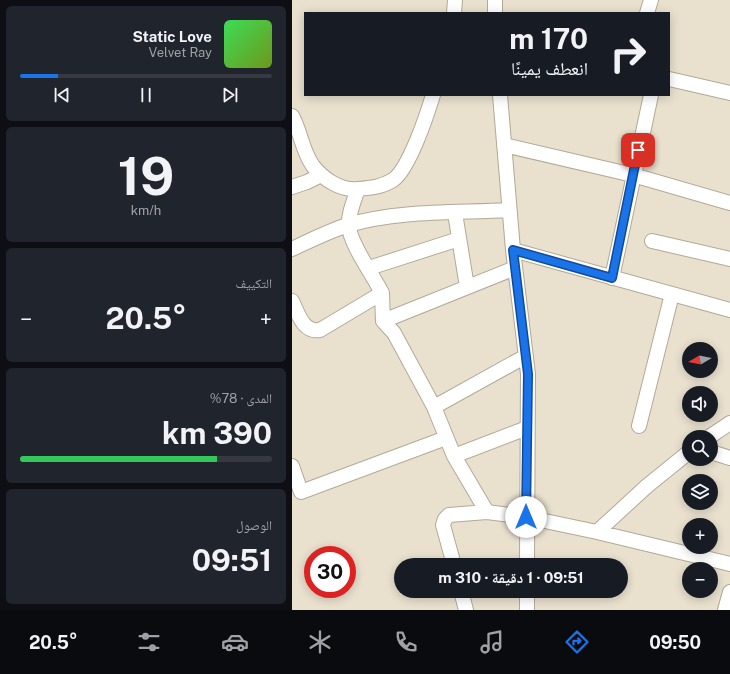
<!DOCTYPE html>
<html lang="ar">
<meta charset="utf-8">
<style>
body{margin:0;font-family:"Public Sans","Noto Naskh Arabic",sans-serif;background:#20242c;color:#f1f3f6;direction:rtl;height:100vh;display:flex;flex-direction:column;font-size:15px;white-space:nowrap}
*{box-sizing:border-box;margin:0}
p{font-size:13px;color:#9ea1a6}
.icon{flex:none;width:22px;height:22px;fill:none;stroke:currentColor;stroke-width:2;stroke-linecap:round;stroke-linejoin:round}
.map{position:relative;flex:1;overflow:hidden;direction:ltr}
.drawer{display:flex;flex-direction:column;gap:6px;padding:6px;background:#0d0f14;width:292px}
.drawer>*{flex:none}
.banner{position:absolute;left:12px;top:12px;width:366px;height:84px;border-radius:0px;box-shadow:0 2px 10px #0003;direction:rtl;background:#171b24;color:#f1f3f6;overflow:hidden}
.needle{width:26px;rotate:260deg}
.fabs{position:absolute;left:390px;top:342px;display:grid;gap:8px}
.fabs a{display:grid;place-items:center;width:36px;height:36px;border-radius:50%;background:#171b24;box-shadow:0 2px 10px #0003;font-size:20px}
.speed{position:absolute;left:12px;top:546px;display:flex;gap:8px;font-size:20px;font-weight:700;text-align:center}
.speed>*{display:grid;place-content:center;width:52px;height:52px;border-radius:50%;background:#171b24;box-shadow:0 2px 10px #0003;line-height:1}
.speed .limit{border:6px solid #d22;background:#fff;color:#111}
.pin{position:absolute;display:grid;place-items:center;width:34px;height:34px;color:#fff;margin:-17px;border-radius:8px;box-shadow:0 2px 6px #0006}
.me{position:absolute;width:44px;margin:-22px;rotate:0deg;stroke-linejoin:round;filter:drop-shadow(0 0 3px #0008)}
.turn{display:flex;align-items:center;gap:14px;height:84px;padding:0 16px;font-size:18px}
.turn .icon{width:52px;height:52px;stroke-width:2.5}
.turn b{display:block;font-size:28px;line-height:34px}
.big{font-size:30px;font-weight:700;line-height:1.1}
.drawer .card{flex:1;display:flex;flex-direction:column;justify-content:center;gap:6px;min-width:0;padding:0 14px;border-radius:6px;background:#20242c}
.drawer .dial{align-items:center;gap:0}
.dial b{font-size:52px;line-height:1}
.song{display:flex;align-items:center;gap:12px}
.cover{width:48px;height:48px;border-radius:6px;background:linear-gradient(135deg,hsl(130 70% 55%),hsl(80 70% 35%))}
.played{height:4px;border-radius:2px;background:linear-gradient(90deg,#1a73e8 15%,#363941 15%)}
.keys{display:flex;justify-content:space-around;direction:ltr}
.heat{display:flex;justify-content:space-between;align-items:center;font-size:22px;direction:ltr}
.charge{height:6px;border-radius:3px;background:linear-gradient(90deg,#34c759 78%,#363941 0)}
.trip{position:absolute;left:102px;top:558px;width:234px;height:40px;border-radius:20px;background:#171b24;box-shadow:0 2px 10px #0003;font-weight:700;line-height:40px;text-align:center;direction:rtl}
.tabs{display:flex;height:64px;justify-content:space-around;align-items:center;background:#090b0e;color:#9ea1a6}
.tabs .icon{width:28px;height:28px}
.tabs .current{color:#1a73e8}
.tabs b{font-size:18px;color:#f1f3f6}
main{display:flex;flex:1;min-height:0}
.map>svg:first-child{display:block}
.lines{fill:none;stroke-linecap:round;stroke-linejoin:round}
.minor-casing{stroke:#b2a998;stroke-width:16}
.minor{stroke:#fff;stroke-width:14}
.route-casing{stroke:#114b97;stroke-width:10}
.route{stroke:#1a73e8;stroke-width:7}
</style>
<main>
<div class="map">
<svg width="438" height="610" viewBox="0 0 438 610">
<rect width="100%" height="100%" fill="#e9e0ce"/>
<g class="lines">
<defs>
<path id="minor" d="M203 0V13
M162 13 163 0
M355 13 359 0
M377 79 438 93
M208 95 221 250 236 374 235 565
M0 116C9 132 10 151 21 166 31 179 49 191 66 189 78 188 90 187 101 180 117 169 135 115 141 95
M212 145 341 175 438 203
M0 187 15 182 29 175
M163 213 175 287
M360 241 438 259
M0 249C19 240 37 231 56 225 107 210 164 213 217 210
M221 250 438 310
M77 268 167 239
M320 278 359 95
M90 293 91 321 102 333 142 407 162 456 195 512
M0 301C6 313 11 333 28 330L90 293C82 277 57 242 57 226 56 214 62 201 66 189
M91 321 223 268
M142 407 234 356
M347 426 380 294
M417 437 438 423
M419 452 438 458
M162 456 235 428
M0 466 9 492 154 438
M305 532 355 486 397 452
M162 565 151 525 153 519 157 515 195 512 234 517 305 532 438 564
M169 591 174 610
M235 610V591
M433 610 438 592"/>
</defs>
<!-- minor casing -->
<use href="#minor" class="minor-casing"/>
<!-- minor -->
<use href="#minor" class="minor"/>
</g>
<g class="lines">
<defs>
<path id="route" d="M234 517 236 374 221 250 320 278 346 150"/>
</defs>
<!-- route casing -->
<use href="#route" class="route-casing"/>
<!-- route -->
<use href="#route" class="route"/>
</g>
</svg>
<div class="fabs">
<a><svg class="needle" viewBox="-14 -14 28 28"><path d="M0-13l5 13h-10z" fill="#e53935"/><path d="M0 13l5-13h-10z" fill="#9ea1a6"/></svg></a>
<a><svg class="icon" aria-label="sound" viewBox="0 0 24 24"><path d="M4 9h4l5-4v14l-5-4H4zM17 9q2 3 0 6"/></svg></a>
<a><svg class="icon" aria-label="search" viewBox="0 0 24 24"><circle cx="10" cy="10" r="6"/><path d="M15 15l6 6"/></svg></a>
<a><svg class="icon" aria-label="layers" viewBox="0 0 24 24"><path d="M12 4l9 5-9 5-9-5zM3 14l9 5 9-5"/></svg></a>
<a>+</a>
<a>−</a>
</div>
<div class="speed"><div class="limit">30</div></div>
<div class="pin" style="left:346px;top:150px;background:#d93025"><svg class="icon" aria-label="arrive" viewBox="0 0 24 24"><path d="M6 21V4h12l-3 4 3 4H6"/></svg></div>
<svg class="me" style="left:234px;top:517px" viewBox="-20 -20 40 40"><circle r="19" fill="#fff"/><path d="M0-13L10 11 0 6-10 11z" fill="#1a73e8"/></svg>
<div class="trip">09:51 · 1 دقيقة · 310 m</div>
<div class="banner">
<div class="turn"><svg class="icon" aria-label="right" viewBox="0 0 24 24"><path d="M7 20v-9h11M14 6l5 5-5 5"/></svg><div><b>170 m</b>انعطف يمينًا</div></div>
</div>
</div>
<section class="drawer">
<div class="card">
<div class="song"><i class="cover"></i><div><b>Static Love</b><p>Velvet Ray</p></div></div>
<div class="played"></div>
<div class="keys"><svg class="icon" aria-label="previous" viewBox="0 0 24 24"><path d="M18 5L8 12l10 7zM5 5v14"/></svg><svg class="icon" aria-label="pause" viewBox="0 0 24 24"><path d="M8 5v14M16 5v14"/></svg><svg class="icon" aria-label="next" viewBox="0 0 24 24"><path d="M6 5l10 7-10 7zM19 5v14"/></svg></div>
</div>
<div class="card dial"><b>19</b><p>km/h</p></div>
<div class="card"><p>التكييف</p>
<div class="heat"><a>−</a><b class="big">20.5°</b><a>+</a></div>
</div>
<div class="card"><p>المدى · 78%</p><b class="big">390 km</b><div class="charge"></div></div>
<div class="card"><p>الوصول</p><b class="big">09:51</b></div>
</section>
</main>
<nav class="tabs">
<b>09:50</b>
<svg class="icon current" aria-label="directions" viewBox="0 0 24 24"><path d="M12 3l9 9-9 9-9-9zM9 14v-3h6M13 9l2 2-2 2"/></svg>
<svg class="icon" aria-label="music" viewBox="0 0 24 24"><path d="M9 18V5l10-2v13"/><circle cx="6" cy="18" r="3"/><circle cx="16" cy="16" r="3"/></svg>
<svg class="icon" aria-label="phone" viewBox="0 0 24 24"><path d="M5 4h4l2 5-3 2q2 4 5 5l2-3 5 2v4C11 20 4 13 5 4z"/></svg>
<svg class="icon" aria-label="climate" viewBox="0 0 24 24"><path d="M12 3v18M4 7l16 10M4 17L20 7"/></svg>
<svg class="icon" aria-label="car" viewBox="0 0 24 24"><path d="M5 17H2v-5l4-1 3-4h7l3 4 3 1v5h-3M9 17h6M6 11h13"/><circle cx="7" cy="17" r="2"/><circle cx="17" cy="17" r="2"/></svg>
<svg class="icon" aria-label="filters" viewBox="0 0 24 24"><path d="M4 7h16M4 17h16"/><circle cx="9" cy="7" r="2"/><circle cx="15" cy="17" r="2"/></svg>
<b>20.5°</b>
</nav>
